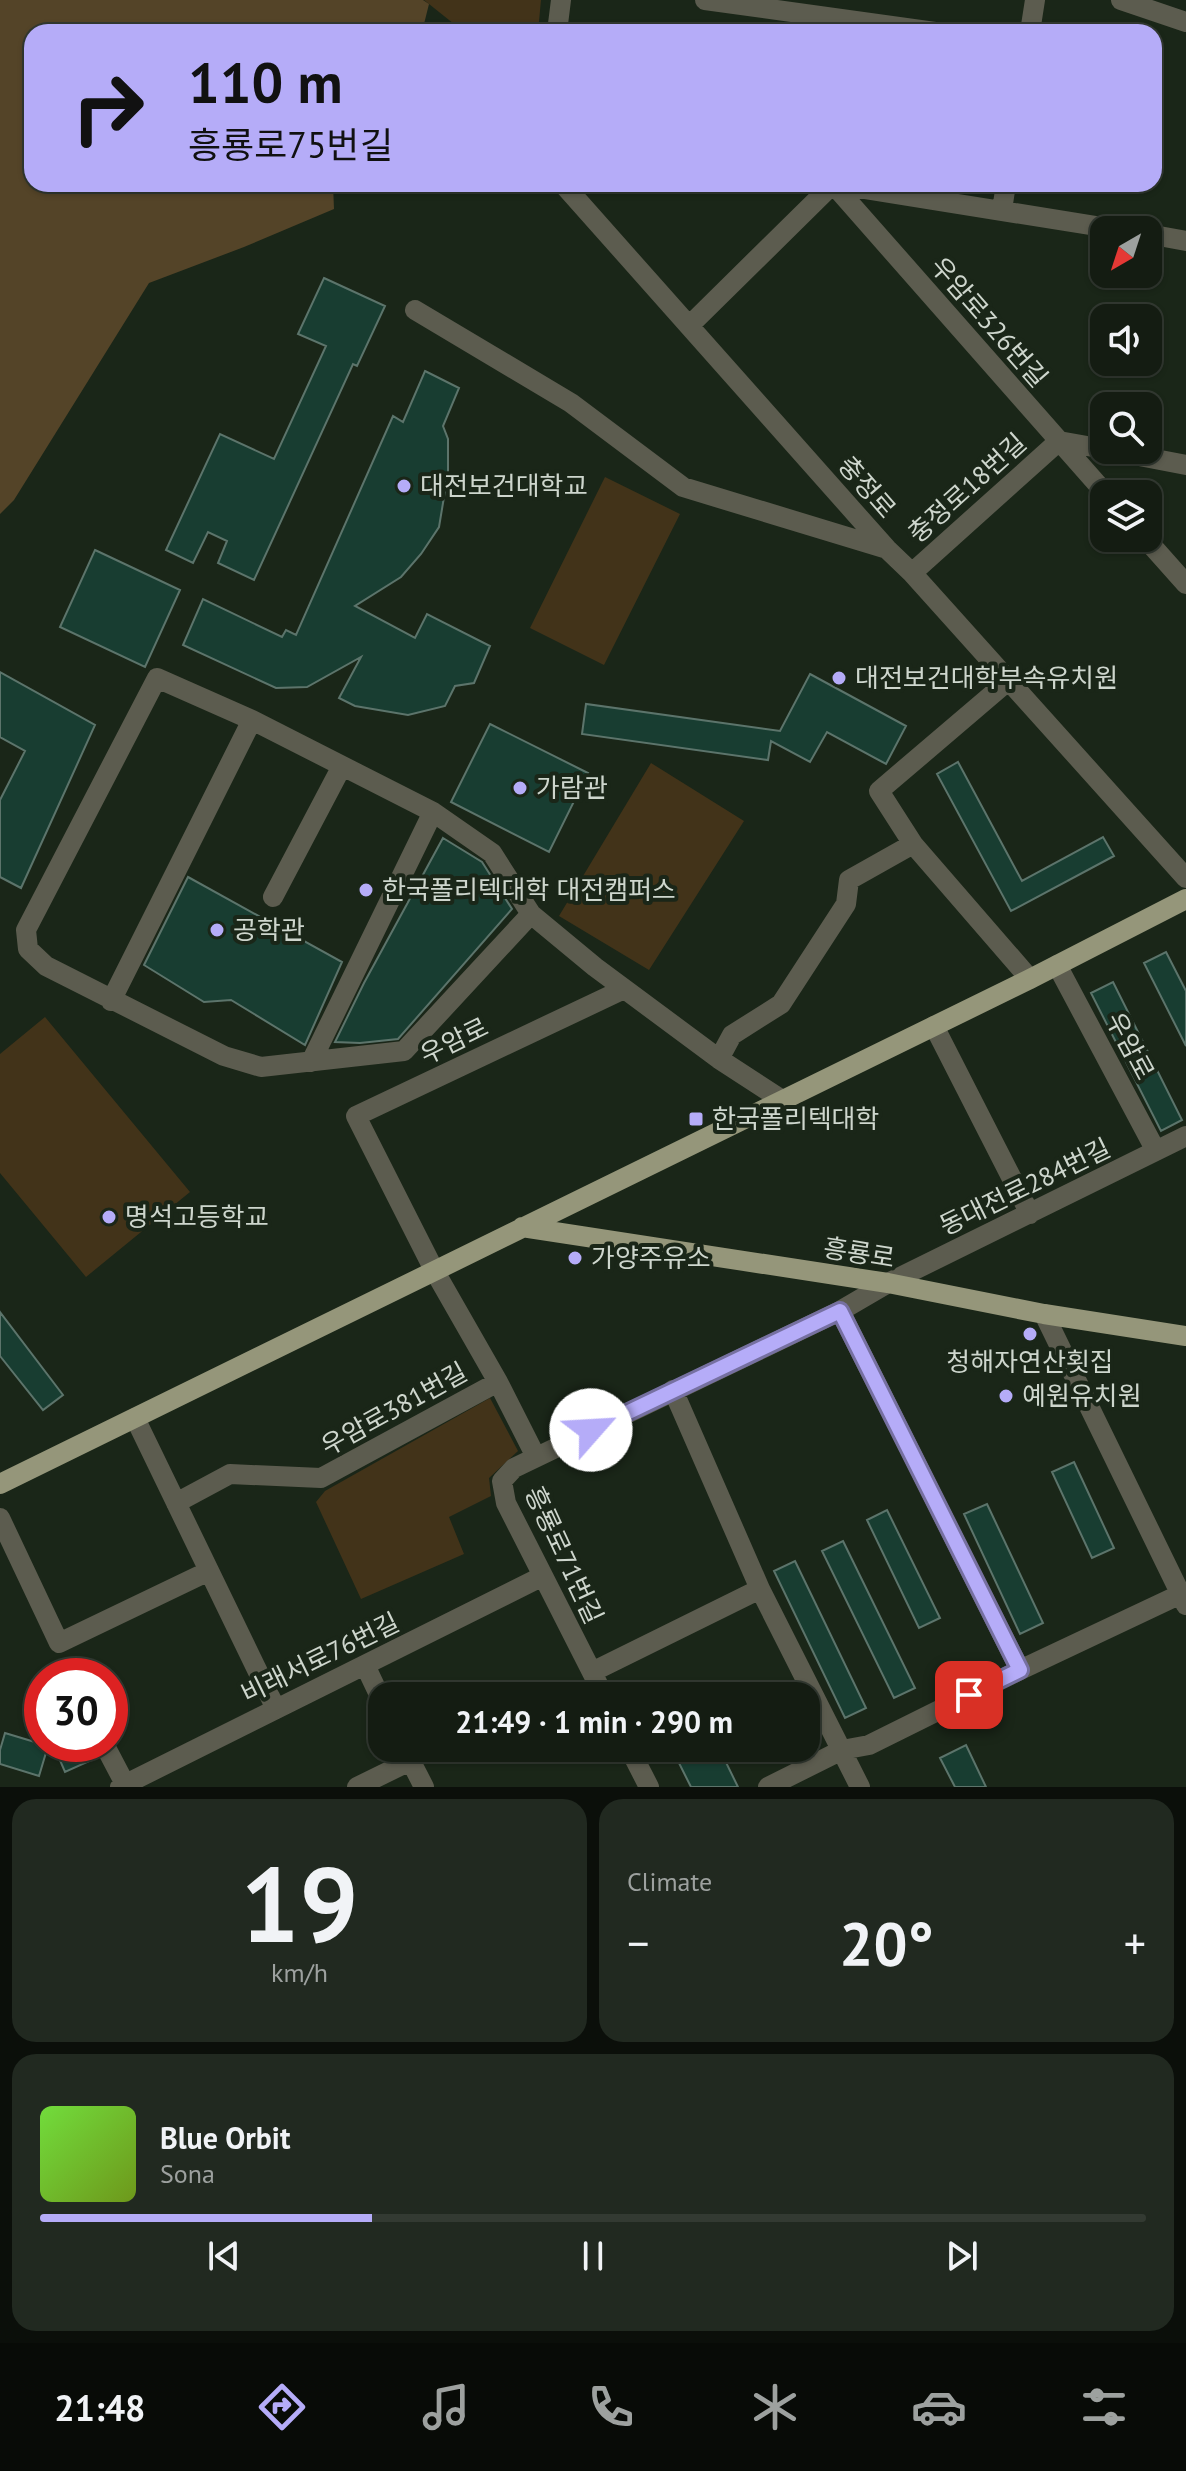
<!DOCTYPE html>
<meta charset="utf-8">
<style>
body{margin:0;font-family:"PT Sans","Noto Sans KR",sans-serif;background:#212920;color:#f1f3f6;height:100vh;display:flex;flex-direction:column;font-size:30px;white-space:nowrap}
*{box-sizing:border-box;margin:0}
p{font-size:26px;color:#9da19f}
.icon{flex:none;width:44px;height:44px;fill:none;stroke:currentColor;stroke-width:2;stroke-linecap:round;stroke-linejoin:round}
.map{position:relative;height:1787px;overflow:hidden}
.sheet{display:flex;flex-direction:column;gap:12px;padding:12px;background:#0b0f0a;flex:1}
.sheet>*{flex:none}
.banner{position:absolute;left:24px;top:24px;width:1138px;height:168px;border-radius:24px;box-shadow:0 2px 6px #0004,0 0 0 2px #333a32;background:#b5acf8;color:#111;overflow:hidden}
.needle{width:52px;rotate:219deg}
.controls{position:absolute;left:1090px;top:216px;display:grid;gap:16px}
.controls a{display:grid;place-items:center;width:72px;height:72px;border-radius:16px;background:#141c12;box-shadow:0 2px 6px #0004,0 0 0 2px #333a32;font-size:40px}
.speed{position:absolute;left:24px;top:1658px;display:flex;gap:16px;font-size:40px;font-weight:700;text-align:center}
.speed>*{display:grid;place-content:center;width:104px;height:104px;border-radius:50%;background:#141c12;box-shadow:0 2px 6px #0004,0 0 0 2px #333a32;line-height:1}
.speed .limit{border:12px solid #d22;background:#fff;color:#111}
.pin{position:absolute;display:grid;place-items:center;width:68px;height:68px;color:#fff;margin:-34px;border-radius:16px;box-shadow:0 4px 12px #0006}
.me{position:absolute;width:88px;margin:-44px;rotate:64deg;stroke-linejoin:round;filter:drop-shadow(0 0 6px #0008)}
.turn{display:flex;align-items:center;gap:28px;height:168px;padding:0 32px;font-size:36px}
.turn .icon{width:104px;height:104px;stroke-width:2.5}
.turn b{display:block;font-size:56px;line-height:68px}
.big{font-size:60px;font-weight:800;line-height:1.1}
.sheet .tile{flex:1;display:flex;flex-direction:column;justify-content:center;gap:12px;min-width:0;padding:0 28px;border-radius:24px;background:#212920}
.sheet .dial{align-items:center;gap:0}
.dial b{font-size:104px;line-height:1}
.song{display:flex;align-items:center;gap:24px}
.cover{width:96px;height:96px;border-radius:12px;background:linear-gradient(135deg,hsl(100 70% 55%),hsl(80 70% 35%))}
.played{height:8px;border-radius:4px;background:linear-gradient(90deg,#b5acf8 30%,#333a32 30%)}
.keys{display:flex;justify-content:space-around;direction:ltr}
.heat{display:flex;justify-content:space-between;align-items:center;font-size:44px;direction:ltr}
.sheet .tiles{flex:1;display:grid;gap:12px;grid-template-columns:1fr 1fr}
.tile:last-child{grid-column:span 2}
.trip{position:absolute;left:368px;top:1682px;width:452px;height:80px;border-radius:24px;background:#141c12;box-shadow:0 2px 6px #0004,0 0 0 2px #333a32;font-weight:800;line-height:80px;text-align:center}
.tabs{display:flex;height:128px;justify-content:space-around;align-items:center;background:#080b07;color:#9da19f}
.tabs .icon{width:56px;height:56px}
.tabs .selected{color:#b5acf8}
.tabs b{font-size:36px;color:#f1f3f6}
.map>svg:first-child{display:block}
.green{fill:#423319}
.forest{fill:#544428}
.building{fill:#183d31;stroke:#5c746b;stroke-width:2}
.lines{fill:none;stroke-linecap:round;stroke-linejoin:round}
.minor{stroke:#5c5c4f;stroke-width:20}
.major{stroke:#95967a;stroke-width:20}
.route-casing{stroke:#7670a1;stroke-width:20}
.route{stroke:#b5acf8;stroke-width:14}
.poi-dot{fill:#b5acf8;stroke:#1a2618;stroke-width:3}
.labels{text-anchor:middle;stroke-width:8;stroke-linejoin:round;paint-order:stroke}
.street-label{font-size:26px;fill:#ced6cd;stroke:#1a2618}
.poi-label{font-size:26px;fill:#ced6cd;stroke:#1a2618;text-anchor:start}
</style>
<div class="map">
<svg width="1186" height="1787" viewBox="0 0 1186 1787">
<rect width="100%" height="100%" fill="#1a2618"/>
<!-- green -->
<path class="green" d="M424 0H541L538 32H464Z
M605 477 680 514 604 665 530 628Z
M651 763 744 821 649 970 559 916Z
M45 1017 190 1192 86 1277 0 1173V1054Z
M490 1398 518 1451 489 1478 491 1496 449 1517 464 1554 361 1599 316 1502 325 1491Z"/>
<!-- forest -->
<path class="forest" d="M0 0H423L429 4 422 32H32V184H333L334 209 244 247 149 283 14 500 0 514Z"/>
<!-- building -->
<path class="building" d="M324 278 385 306 357 366 353 364 254 580 218 563 227 541 208 532 193 563 166 550 220 434 274 459 326 346 298 334Z
M425 371 459 388 443 426 448 439V473L439 527 421 554 401 577 355 606 415 638 427 614 490 646 474 683 455 686 445 706 408 715 355 706 339 698 361 657 307 687 276 688 183 645 203 599 282 637 286 630 296 635 393 416 403 422Z
M95 550 180 590 145 667 60 627Z
M0 672 95 725 21 888 0 877V800L25 751 0 737Z
M810 674 906 726 886 764 827 732 810 762 771 741 768 760 582 734 586 704 780 731Z
M490 724 588 773 549 852 451 802Z
M958 762 1022 881 1103 837 1114 856 1011 911 937 774Z
M443 838 482 862 512 909 398 1039 360 1043 335 1042 364 983Z
M188 877 342 962 305 1045 231 1000 204 1002 144 965Z
M1166 952 1186 991V1046L1144 963Z
M1113 982 1182 1120 1161 1131 1091 993Z
M0 1312 63 1395 43 1410 0 1356Z
M1074 1462 1114 1548 1092 1558 1052 1472Z
M987 1504 1043 1623 1020 1634 964 1514Z
M887 1510 940 1618 919 1628 867 1520Z
M843 1541 915 1688 894 1698 822 1551Z
M795 1561 866 1708 845 1718 774 1571Z
M5 1733 48 1746 39 1776 0 1764V1750Z
M53 1744H91L96 1758 65 1772Z
M966 1745 986 1787H955L940 1758Z
M644 1748H719L738 1787H691L673 1751 651 1762Z"/>
<g class="lines">
<!-- minor -->
<path class="minor" d="M705 0 935 32
M1121 0 1186 22
M557 32 561 0
M1030 32 1035 0
M563 184 887 549 912 573 1186 878
M833 184 1121 230
M1002 210 1006 184
M1148 234 1186 241
M415 310 571 403 683 487 887 549
M690 325 833 184 1106 494
M1108 450 1186 465
M1145 538 1186 584
M912 573 1059 441 1104 449
M1008 681 879 791 913 844 1030 979
M273 897 342 766
M531 914 404 1051 261 1067 224 1056 46 966 28 949 26 930 157 678 252 720 433 812 492 853 531 914 595 967 719 1059 782 1100
M1057 965 1156 1151
M111 1001 252 720
M934 1026 1030 1214
M719 1059 732 1035 781 1004 846 904 849 880 913 844
M311 1062 433 812
M840 1311 1020 1670
M1044 1314 1186 1605
M673 1390 760 1589 860 1787
M135 1418 276 1709
M536 1457 498 1382 434 1270 356 1116 622 990
M176 1503 230 1474 321 1478 498 1382
M0 1518 59 1643 209 1571
M365 1665 382 1701
M592 1672 760 1589
M604 1696 506 1503 502 1481 514 1468 840 1311 888 1283 1186 1136
M104 1744 125 1784
M404 1748 424 1787
M629 1748 649 1787
M120 1787 543 1576
M357 1787 410 1761
M768 1787 842 1750 869 1745 1020 1670 1181 1594"/>
<!-- major -->
<path class="major" d="M522 1227 888 1283 1044 1314 1186 1336
M0 1484 1030 979 1186 899"/>
</g>
<g class="lines">
<defs>
<path id="route" d="M591 1430 840 1311 1020 1670 969 1695"/>
</defs>
<!-- route casing -->
<use href="#route" class="route-casing"/>
<!-- route -->
<use href="#route" class="route"/>
</g>
<!-- markers -->
<g class="poi-dot">
<circle cx="404" cy="486" r="8"/>
<circle cx="839" cy="678" r="8"/>
<circle cx="520" cy="788" r="8"/>
<circle cx="366" cy="890" r="8"/>
<circle cx="217" cy="930" r="8"/>
<rect x="688" y="1111" width="16" height="16" rx="4"/>
<circle cx="109" cy="1217" r="8"/>
<circle cx="575" cy="1258" r="8"/>
<circle cx="1030" cy="1334" r="8"/>
<circle cx="1006" cy="1396" r="8"/>
</g>
<g class="labels">
<!-- street labels -->
<g class="street-label">
<text transform="translate(989 322) rotate(49)" y="9">우암로326번길</text>
<text transform="translate(867 487) rotate(49)" y="9">충정로</text>
<text transform="translate(967 488) rotate(-42)" y="9">충정로18번길</text>
<text transform="translate(454 1041) rotate(-26)" y="9">우암로</text>
<text transform="translate(1130 1046) rotate(62)" y="9">우암로</text>
<text transform="translate(1025 1187) rotate(-26)" y="9">동대전로284번길</text>
<text transform="translate(859 1253) rotate(9)" y="9">흥룡로</text>
<text transform="translate(394 1409) rotate(-29)" y="9">우암로381번길</text>
<text transform="translate(564 1555) rotate(65)" y="9">흥룡로71번길</text>
<text transform="translate(320 1658) rotate(-26)" y="9">비래서로76번길</text>
</g>
<!-- poi labels -->
<g class="poi-label">
<text x="420" y="495">대전보건대학교</text>
<text x="855" y="687">대전보건대학부속유치원</text>
<text x="536" y="797">가람관</text>
<text x="382" y="899">한국폴리텍대학 대전캠퍼스</text>
<text x="233" y="939">공학관</text>
<text x="712" y="1128">한국폴리텍대학</text>
<text x="125" y="1226">명석고등학교</text>
<text x="591" y="1267">가양주유소</text>
<text x="1030" y="1371" text-anchor="middle">청해자연산횟집</text>
<text x="1022" y="1405">예원유치원</text>
</g>
</g>
</svg>
<div class="controls">
<a><svg class="needle" viewBox="-14 -14 28 28"><path d="M0-13l5 13h-10z" fill="#e53935"/><path d="M0 13l5-13h-10z" fill="#9da19f"/></svg></a>
<a><svg class="icon" aria-label="sound" viewBox="0 0 24 24"><path d="M4 9h4l5-4v14l-5-4H4zM17 9q2 3 0 6"/></svg></a>
<a><svg class="icon" aria-label="search" viewBox="0 0 24 24"><circle cx="10" cy="10" r="6"/><path d="M15 15l6 6"/></svg></a>
<a><svg class="icon" aria-label="layers" viewBox="0 0 24 24"><path d="M12 4l9 5-9 5-9-5zM3 14l9 5 9-5"/></svg></a>
</div>
<div class="speed"><div class="limit">30</div></div>
<div class="pin" style="left:969px;top:1695px;background:#d93025"><svg class="icon" aria-label="arrive" viewBox="0 0 24 24"><path d="M6 21V4h12l-3 4 3 4H6"/></svg></div>
<svg class="me" style="left:591px;top:1430px" viewBox="-20 -20 40 40"><circle r="19" fill="#fff"/><path d="M0-13L10 11 0 6-10 11z" fill="#b5acf8"/></svg>
<div class="trip">21:49 · 1 min · 290 m</div>
<div class="banner">
<div class="turn"><svg class="icon" aria-label="right" viewBox="0 0 24 24"><path d="M7 20v-9h11M14 6l5 5-5 5"/></svg><div><b>110 m</b>흥룡로75번길</div></div>
</div>
</div>
<section class="sheet">
<div class="tiles">
<div class="tile dial"><b>19</b><p>km/h</p></div>
<div class="tile"><p>Climate</p>
<div class="heat"><a>−</a><b class="big">20°</b><a>+</a></div>
</div>
<div class="tile">
<div class="song"><i class="cover"></i><div><b>Blue Orbit</b><p>Sona</p></div></div>
<div class="played"></div>
<div class="keys"><svg class="icon" aria-label="previous" viewBox="0 0 24 24"><path d="M18 5L8 12l10 7zM5 5v14"/></svg><svg class="icon" aria-label="pause" viewBox="0 0 24 24"><path d="M8 5v14M16 5v14"/></svg><svg class="icon" aria-label="next" viewBox="0 0 24 24"><path d="M6 5l10 7-10 7zM19 5v14"/></svg></div>
</div>
</div>
</section>
<nav class="tabs">
<b>21:48</b>
<svg class="icon selected" aria-label="directions" viewBox="0 0 24 24"><path d="M12 3l9 9-9 9-9-9zM9 14v-3h6M13 9l2 2-2 2"/></svg>
<svg class="icon" aria-label="music" viewBox="0 0 24 24"><path d="M9 18V5l10-2v13"/><circle cx="6" cy="18" r="3"/><circle cx="16" cy="16" r="3"/></svg>
<svg class="icon" aria-label="phone" viewBox="0 0 24 24"><path d="M5 4h4l2 5-3 2q2 4 5 5l2-3 5 2v4C11 20 4 13 5 4z"/></svg>
<svg class="icon" aria-label="climate" viewBox="0 0 24 24"><path d="M12 3v18M4 7l16 10M4 17L20 7"/></svg>
<svg class="icon" aria-label="car" viewBox="0 0 24 24"><path d="M5 17H2v-5l4-1 3-4h7l3 4 3 1v5h-3M9 17h6M6 11h13"/><circle cx="7" cy="17" r="2"/><circle cx="17" cy="17" r="2"/></svg>
<svg class="icon" aria-label="filters" viewBox="0 0 24 24"><path d="M4 7h16M4 17h16"/><circle cx="9" cy="7" r="2"/><circle cx="15" cy="17" r="2"/></svg>
</nav>
